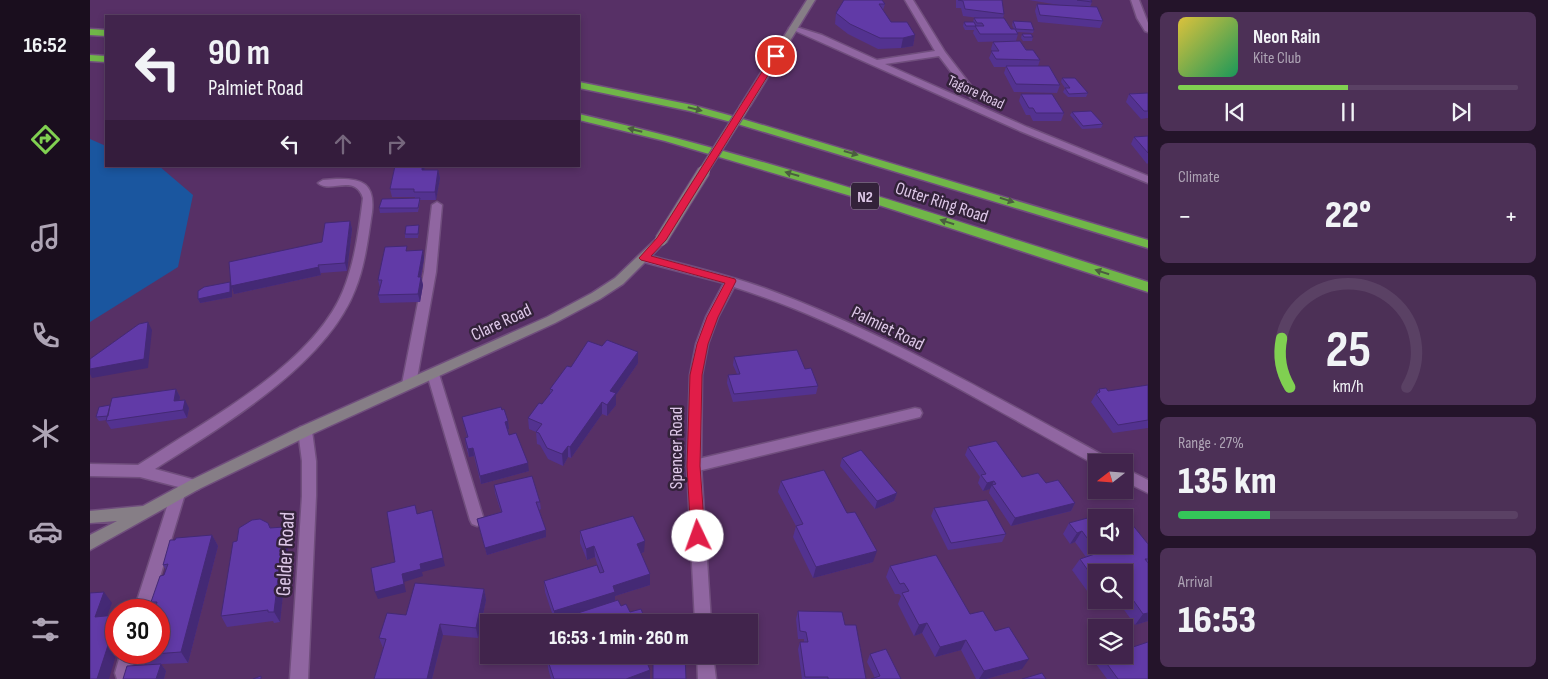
<!DOCTYPE html>
<meta charset="utf-8">
<style>
body{margin:0;font-family:"Sofia Sans Condensed",sans-serif;background:#4c3056;color:#f1f3f6;height:100vh;display:flex;flex-direction:column;font-size:19px;white-space:nowrap}
*{box-sizing:border-box;margin:0}
p{font-size:16px;color:#aea4b5}
.icon{flex:none;width:28px;height:28px;fill:none;stroke:currentColor;stroke-width:2;stroke-linecap:round;stroke-linejoin:round}
.map{position:relative;flex:1;overflow:hidden}
.side{display:flex;flex-direction:column;gap:12px;padding:12px;background:#24142a;width:400px}
.side>*{flex:none}
.banner{position:absolute;left:15px;top:15px;width:475px;height:152px;border-radius:0px;box-shadow:0 2px 8px #0003,0 0 0 1px #5a4164;background:#41244c;color:#f1f3f6;overflow:hidden}
.needle{width:32px;rotate:253deg}
.buttons{position:absolute;left:998px;top:454px;display:grid;gap:10px}
.buttons a{display:grid;place-items:center;width:45px;height:45px;border-radius:0px;background:#41244c;box-shadow:0 2px 8px #0003,0 0 0 1px #5a4164;font-size:25px}
.speed{position:absolute;left:15px;top:599px;display:flex;gap:10px;font-size:25px;font-weight:700;text-align:center}
.speed>*{display:grid;place-content:center;width:65px;height:65px;border-radius:50%;background:#41244c;box-shadow:0 2px 8px #0003,0 0 0 1px #5a4164;line-height:1}
.speed .limit{border:8px solid #d22;background:#fff;color:#111}
.pin{position:absolute;display:grid;place-items:center;width:42px;height:42px;color:#fff;margin:-21px;border:2px solid #fff;border-radius:50%;box-shadow:0 1px 5px #0007}
.me{position:absolute;width:55px;margin:-28px;rotate:357deg;stroke-linejoin:round;filter:drop-shadow(0 0 4px #0008)}
.turn{display:flex;align-items:center;gap:18px;height:105px;padding:0 20px;font-size:22px}
.turn .icon{width:65px;height:65px;stroke-width:2.5}
.turn b{display:block;font-size:35px;line-height:42px}
.lanes{display:flex;align-items:center;height:48px;padding:0 20px;background:#0003;justify-content:center;gap:25px;direction:ltr}
.lanes .off{opacity:.35}
.big{font-size:38px;font-weight:800;line-height:1.1}
.side .tile{flex:1;display:flex;flex-direction:column;justify-content:center;gap:8px;min-width:0;padding:0 18px;border-radius:8px;background:#4c3056}
.side .dial{align-items:center;gap:0}
.dial svg{height:130px;overflow:visible;fill:none;stroke:#5a4164;stroke-width:7;stroke-linecap:round;text-anchor:middle}
.dial text{fill:#f1f3f6;stroke:none}
.song{display:flex;align-items:center;gap:15px}
.cover{width:60px;height:60px;border-radius:8px;background:linear-gradient(135deg,hsl(50 70% 55%),hsl(150 70% 35%))}
.played{height:5px;border-radius:2px;background:linear-gradient(90deg,#80d051 50%,#5a4164 50%)}
.keys{display:flex;justify-content:space-around;direction:ltr}
.heat{display:flex;justify-content:space-between;align-items:center;font-size:28px;direction:ltr}
.charge{height:8px;border-radius:4px;background:linear-gradient(90deg,#34c759 27%,#5a4164 0)}
.trip{position:absolute;left:390px;top:614px;width:278px;height:50px;border-radius:0px;background:#41244c;box-shadow:0 2px 8px #0003,0 0 0 1px #5a4164;font-weight:800;line-height:50px;text-align:center}
main{display:flex;flex:1;min-height:0}
.tab-bar{display:flex;flex-direction:column;width:90px;justify-content:space-around;align-items:center;background:#1a0e1e;color:#aea4b5}
.tab-bar .icon{width:35px;height:35px}
.tab-bar .on{color:#80d051}
.tab-bar b{font-size:22px;color:#f1f3f6}
.map>svg:first-child{display:block}
.water{fill:#1a569f}
.lines{fill:none;stroke-linecap:round;stroke-linejoin:round}
.lane-casing{stroke:#704e7d;stroke-width:3}
.street-casing{stroke:#704e7d;stroke-width:3}
.secondary-casing{stroke:#704e7d;stroke-width:3}
.highway-casing{stroke:#704e7d;stroke-width:3}
.lane{fill:#9066a1;fill-rule:evenodd}
.street{fill:#9066a1;fill-rule:evenodd}
.secondary{fill:#867e86;fill-rule:evenodd}
.highway{fill:#70b648;fill-rule:evenodd}
.secondary-bridge-far1-casing{stroke:#704e7d;stroke-width:11;stroke-linecap:butt}
.secondary-bridge-casing{stroke:#704e7d;stroke-width:14;stroke-linecap:butt}
.secondary-bridge-far1{stroke:#867e86;stroke-width:9}
.secondary-bridge{stroke:#867e86;stroke-width:12}
.wall{fill:#533290}
.shaded-wall{fill:#442975}
.building{fill:#613aa7;stroke:#442975}
.oneway{fill:#4b5d40}
.route{fill:#e11d48;stroke:#92132f}
.labels{text-anchor:middle;stroke-width:5;stroke-linejoin:round;paint-order:stroke}
.far-street-label{font-size:15px;fill:#dec8e8;stroke:#33223a}
.shield{fill:#33223a;stroke:#ab96b4;stroke-width:1}
.shield-label{font-size:16px;font-weight:bold;fill:#dec8e8}
.street-label{font-size:18px;fill:#dec8e8;stroke:#33223a}
.near-street-label{font-size:21px;fill:#dec8e8;stroke:#33223a}
</style>
<main>
<nav class="tab-bar">
<b>16:52</b>
<svg class="icon on" aria-label="directions" viewBox="0 0 24 24"><path d="M12 3l9 9-9 9-9-9zM9 14v-3h6M13 9l2 2-2 2"/></svg>
<svg class="icon" aria-label="music" viewBox="0 0 24 24"><path d="M9 18V5l10-2v13"/><circle cx="6" cy="18" r="3"/><circle cx="16" cy="16" r="3"/></svg>
<svg class="icon" aria-label="phone" viewBox="0 0 24 24"><path d="M5 4h4l2 5-3 2q2 4 5 5l2-3 5 2v4C11 20 4 13 5 4z"/></svg>
<svg class="icon" aria-label="climate" viewBox="0 0 24 24"><path d="M12 3v18M4 7l16 10M4 17L20 7"/></svg>
<svg class="icon" aria-label="car" viewBox="0 0 24 24"><path d="M5 17H2v-5l4-1 3-4h7l3 4 3 1v5h-3M9 17h6M6 11h13"/><circle cx="7" cy="17" r="2"/><circle cx="17" cy="17" r="2"/></svg>
<svg class="icon" aria-label="filters" viewBox="0 0 24 24"><path d="M4 7h16M4 17h16"/><circle cx="9" cy="7" r="2"/><circle cx="15" cy="17" r="2"/></svg>
</nav>
<div class="map">
<svg width="1058" height="679" viewBox="0 0 1058 679">
<rect width="100%" height="100%" fill="#573066"/>
<!-- water -->
<path class="water" d="M0 139 16 146V166H69L103 195 88 267 0 322Z"/>
<g class="lines">
<defs>
<path id="lane" d="M246 179C273 178 285 184 282 212 278 238 275 266 265 290 236 365 131 427 65 469L109 481 111 485 109 489 104 491 50 477 0 476V464L48 465 67 453C129 413 224 361 253 291 265 262 269 229 273 198 265 173 240 194 228 183L233 180Z
M347 202 352 205 346 272 326 384 324 387H314L312 384 334 272 342 205Z
M343 369 348 371 349 374 394 520 392 524 387 526 382 524 380 520 337 374 338 371Z
M825 408 830 409 832 413 830 417 604 472 599 470 597 466 599 462 604 460Z
M88 488 93 490 95 494 60 610H44L81 494 83 490Z
M31 652H47L38 679H27L25 673Z"/>
<path id="street" d="M815 0H823L855 52 889 96 887 98H881L849 56 795 64 937 127 1058 176V183L930 131 699 28 703 26 732 35 787 60 845 51Z
M1041 0H1049L1058 23V32L1055 31 1047 18Z
M554 254C594 265 635 274 674 288 794 332 906 397 1018 458L1020 462H1006V465C892 402 768 326 644 287L628 317 618 344 612 375 611 466 621 622H605L597 466 600 375 606 344 616 317 634 283 550 261 548 258Z
M215 426 220 427 222 431 226 461V496L218 679H200L212 496V461L208 431 210 427Z
M1034 468 1058 480V493L1034 481Z
M607 655H623L626 679H608Z"/>
<path id="secondary" d="M717 0H725L660 106 658 108H652L650 106Z
M571 236 575 238 577 240 533 284 510 299 465 323 220 435 109 489 0 550V535L27 521 0 523V511L53 506 99 481 210 427 457 317 502 293 525 278 567 238Z"/>
<path id="highway" d="M0 29 16 30V36L0 35Z
M0 55 16 56V62L0 61Z
M489 82 602 105 649 118 1058 240V248L641 122 600 111 489 88Z
M489 114C682 159 869 222 1058 282V292L761 196 575 141 489 120Z"/>
</defs>
<!-- lane casing -->
<use href="#lane" class="lane-casing"/>
<!-- street casing -->
<use href="#street" class="street-casing"/>
<!-- secondary casing -->
<use href="#secondary" class="secondary-casing"/>
<!-- highway casing -->
<use href="#highway" class="highway-casing"/>
<!-- lane -->
<use href="#lane" class="lane"/>
<!-- street -->
<use href="#street" class="street"/>
<!-- secondary -->
<use href="#secondary" class="secondary"/>
<!-- highway -->
<use href="#highway" class="highway"/>
<defs>
<path id="secondary-bridge-far1" d="M613 172 655 106"/>
<path id="secondary-bridge" d="M571 240 614 171"/>
</defs>
<!-- secondary-bridge-far1 casing -->
<use href="#secondary-bridge-far1" class="secondary-bridge-far1-casing"/>
<!-- secondary-bridge casing -->
<use href="#secondary-bridge" class="secondary-bridge-casing"/>
<!-- secondary-bridge-far1 -->
<use href="#secondary-bridge-far1" class="secondary-bridge-far1"/>
<!-- secondary-bridge -->
<use href="#secondary-bridge" class="secondary-bridge"/>
</g>
<!-- wall -->
<path class="wall" d="M754 0 795 4 793 10 801 22 825 35 823 46 811 48 788 49 758 34 745 24 746 13Z
M866 0H912L914 14 913 18 921 29H924L922 25 923 21 944 30 943 33 927 32 928 34 926 41 950 60 948 66 970 85 967 93 924 92 914 73 916 67H904L899 58 902 51 901 49 903 42 921 41 888 42 883 33 884 30H875L873 26 874 22H883L884 18H889L873 16 871 8H866Z
M939 0H1001L1002 2 1000 7 1013 21 1010 28 948 22 945 11 947 4 975 6Z
M932 34 943 37 942 41H933L931 38Z
M972 78 998 93 996 97H978L973 92 975 88 971 82Z
M1058 93V118L1051 119 1036 102 1039 94Z
M931 94 974 113 971 121H943L940 115H936L929 101Z
M982 112 1013 124 1011 128 992 129 980 115Z
M1058 136V163L1057 164 1041 144 1044 137Z
M305 166H335L334 170H348L350 178 346 200H330V202L328 212 290 213 289 208 325 198V197H302L300 189Z
M260 221 262 229 257 271 231 273V275L144 294 142 287V297L110 303 108 299 140 282 232 242Z
M329 230 328 238H315V234Z
M318 251 334 258 331 277 333 285 330 302 290 303 288 295 290 288 288 280Z
M512 346 548 352V363L526 395V405L517 416 512 414 481 458 478 457 473 466 458 459 450 445 447 444 446 432 439 429 438 418 452 404 460 394V389L481 367Z
M644 357 715 369 728 386 726 394 643 402 637 383 638 375 647 374 643 365Z
M1058 385V428L1023 433 1001 402 1009 389 1018 391Z
M86 389 90 397 89 401 99 408 97 418 21 429 16 421 17 420 9 421 6 417 20 405Z
M412 410 418 421 419 429H418L419 435 439 471 391 484 384 456 379 457 376 446 375 438 377 437 372 417Z
M878 447 932 477 956 483 985 503 981 511 921 526 899 493 900 489 893 491 888 483 890 477 875 455Z
M752 458 807 493 804 501 785 509 750 466Z
M691 481 783 562 723 578 703 537 706 526 688 492Z
M404 485 450 502 451 509 449 510 456 530V537L397 555 387 519 411 512 405 493Z
M844 508 916 534 912 542 858 550 841 516Z
M1006 518 1058 544V621L1045 625 1027 600H1034V572H1006V593L1000 595 982 570 990 559 996 557 985 542 980 544 973 534 979 523Z
M178 523 181 528 199 538 190 622 184 623 183 621 137 627 131 616 147 541Z
M490 531 554 552 551 553 560 574V585L525 596V601L540 612 556 622H489L488 614 465 622 455 592 454 581 510 572 505 557 497 560 490 543Z
M122 535 128 546 98 663 71 664 76 671 74 679H33L57 665 50 655 65 608 61 602 74 575 76 570 73 565Z
M800 566 880 614 905 631 932 669 896 679H886L871 650 845 657 832 633 824 636 808 604 811 596 809 594H805L796 577Z
M394 589 396 600 388 638 353 635 342 679H284L293 648 289 638 316 615Z
M708 611 755 625 776 679H712L708 649 710 642H714V639H708L706 619Z
M780 654 811 679 785 678 777 662Z
M1012 657 1058 679H1017L1006 664Z
M457 658 560 670V679H461L458 668Z"/>
<!-- shaded-wall -->
<path class="shaded-wall" d="M825 35 823 46 811 48 813 38Z
M332 166H335L333 178 332 170Z
M348 170 350 178 346 200 345 192Z
M260 221 262 229 257 271 255 263Z
M333 250 334 258 329 285 328 277Z
M229 267 231 275 144 294 142 287V297L110 303 108 299 140 282Z
M331 277 333 285 330 302 328 294Z
M58 322 62 330 58 368 2 378 0 374V369Z
M548 352V363L526 395V405L517 416V405L520 391Z
M86 389 90 397 88 409 84 401Z
M95 400 99 408 97 418 93 410Z
M512 402V414L481 458 480 447Z
M418 421 419 429 416 430 415 422Z
M478 446V457L473 466 472 454Z
M383 448 384 456 379 457 378 449Z
M438 463 439 471 391 484 390 476Z
M904 481 900 489 893 491 897 483Z
M807 493 804 501 785 509 787 501Z
M985 503 981 511 921 526 925 518Z
M342 510 355 566 332 572 333 576 314 582 316 592 288 599 285 592 312 574 330 564Z
M194 527 199 538 190 622 184 612Z
M456 530V537L397 555 395 548Z
M992 531 985 542 980 544 987 533Z
M122 535 128 546 98 663 91 652Z
M555 541 554 552 547 555V544Z
M504 546 505 557 497 560 496 549Z
M787 551 783 562 723 578 726 567Z
M560 574V585L525 596V602L465 622 464 611 523 586Z
M1006 586V593L1000 595Z
M394 589 396 600 388 638 386 628Z
M14 592 22 603 13 627 5 617Z
M1058 613V621L1045 625 1053 614Z
M26 621V652H27L19 679H7Z
M837 623 832 633 824 636 829 625Z
M350 624 353 635 342 679H337Z
M876 640 871 650 845 657 850 647Z
M939 659 932 669 896 679H889L894 671Z
M71 664 76 671 74 679H66Z
M560 670V679H536Z"/>
<!-- building -->
<path class="building" d="M754 0H792L795 4H789L801 22H817L825 35 813 38H790L760 24 746 13Z
M868 0H912L914 14 875 9 873 1Z
M987 0H1001L1002 2Z
M947 4 1007 7 1013 21 950 15Z
M884 18H914L921 29H925L928 34H890L885 26H894L892 23H887Z
M923 21 941 22 944 30 926 29Z
M874 22H884L886 26H876Z
M932 34H941L943 37H934Z
M930 41 936 50H943L950 60 906 59 901 51H909L903 42Z
M916 66H959L970 85 926 84Z
M972 78H985L998 93 979 94 975 88H980Z
M1058 93V111H1054L1039 94Z
M931 94H962L974 113H946L943 108H939Z
M1001 111 1013 124 993 126 982 112Z
M1058 136V153L1044 137Z
M305 166H332V170H348L345 192H324V189H300Z
M330 198 328 208H289L292 199Z
M260 221 255 263 228 265 229 267 141 286 139 262 232 242 235 223Z
M329 225 328 234H315L316 226Z
M317 246 316 251 333 250 328 277H331L328 294 288 295 292 280H288L295 247Z
M140 282V292L108 299V291L114 287Z
M58 322 54 359 0 369V359L49 324Z
M517 340 548 352 520 391 526 393 517 405 512 402 480 447 478 446 472 454 457 448 449 433 446 432 452 424 438 418 449 403 452 404 463 390 460 389 477 366 481 367 498 341 512 346Z
M707 350 715 369 721 368 728 386 644 394 638 375 650 374 644 357Z
M1058 385V420L1028 425 1006 394 1010 392 1009 389 1016 388 1018 391Z
M86 389 84 401 95 400 93 410 16 421 22 398Z
M20 405 18 416 6 417 9 407Z
M411 407 412 410 414 409 418 421 415 422 419 435 426 433 438 463 390 476 383 448 378 449 375 438 378 437 372 417Z
M906 441 932 477 948 473 956 483 968 480 985 503 925 518 902 485 906 484 904 481 897 483 891 475 896 474 878 447Z
M771 450 807 493 787 501 752 458Z
M734 470 757 513 765 512 787 551 726 567 706 526 713 524 691 481Z
M442 476 450 502H446L456 530 395 548 387 519 412 512 404 485Z
M897 500 916 534 861 543 844 508Z
M325 505 327 514 342 510 353 558 330 564 331 569 312 574 314 584 285 592 281 568 305 562 297 512Z
M1020 512 1024 518H1006V545H1034V526L1041 523 1058 544V559H1055L1058 563V613L1053 614 1034 587V572H1006V582L990 559 1008 553 992 531 987 533 979 523Z
M543 516 555 541 547 544 560 574 523 586 525 592 464 611 454 581 507 565 510 573 514 572 504 546 496 549 490 531Z
M170 519 178 523 180 528 194 527 184 612H178V610L131 616 143 542 147 541 149 528 162 520Z
M122 535 91 652 50 655 51 652H69V610H65L67 602H61L70 576 74 575 78 564 73 565 80 540H85L86 538Z
M846 555 880 614 893 611 905 631 919 627 939 659 894 671 876 640 850 647 837 623 829 625 812 593 819 591 814 583 810 584 800 566Z
M325 583 394 589 386 628 350 624 337 679H284L296 639 289 638 297 613 316 615Z
M14 592 5 617 26 615V621L7 679H0V593Z
M528 600 531 606 536 604 540 612 551 609 556 622H492L488 613Z
M708 611 752 612 755 625H766L776 679H738V677H715L710 642H718L716 632 710 631Z
M1058 642V679H1028L1012 657 1018 655H1034V650Z
M796 649 811 679H781L790 676 780 654Z
M466 655H554L560 670 536 679H464L457 658Z
M563 655H595L596 679H563Z
M71 664 66 679H33L37 666Z
M952 673 956 679H932Z
M171 676V679H163Z"/>
<!-- one-way arrows -->
<defs><path id="oneway-solid" d="M-6-.8H1V-3.2L6.5 0L1 3.2V.8H-6Z" transform="scale(1.25)"/></defs>
<g class="oneway">
<use href="#oneway-solid" transform="translate(605 109) rotate(14)"/>
<use href="#oneway-solid" transform="translate(545 130) rotate(-166)"/>
<use href="#oneway-solid" transform="translate(761 153) rotate(16)"/>
<use href="#oneway-solid" transform="translate(702 174) rotate(-164)"/>
<use href="#oneway-solid" transform="translate(917 200) rotate(17)"/>
<use href="#oneway-solid" transform="translate(857 222) rotate(-162)"/>
<use href="#oneway-solid" transform="translate(1012 272) rotate(-162)"/>
</g>
<!-- route -->
<path class="route" d="M686 53 690 56 576 240 561 256 645 279 646 281 628 317 618 344 612 375 610 466 615 536 613 540 608 542 603 540 601 536 597 466 600 375 607 344 617 317 635 283 551 260 549 258 567 238 682 56Z"/>
<g class="labels">
<!-- far-street labels -->
<g class="far-street-label">
<text transform="translate(886 92) rotate(25)" y="5">Tagore Road</text>
</g>
<!-- shield labels -->
<rect class="shield" x="761" y="182.5" width="28" height="27" rx="4"/>
<g class="shield-label">
<text x="775" y="202">N2</text>
</g>
<!-- street labels -->
<g class="street-label">
<text transform="translate(852 202) rotate(18)" y="6">Outer Ring Road</text>
<text transform="translate(411 322) rotate(-25)" y="6">Clare Road</text>
<text transform="translate(798 328) rotate(26)" y="6">Palmiet Road</text>
<text transform="translate(586 448) rotate(-90)" y="6">Spencer Road</text>
</g>
<!-- near-street labels -->
<g class="near-street-label">
<text transform="translate(195 554) rotate(-87)" y="7">Gelder Road</text>
</g>
</g>
</svg>
<div class="buttons">
<a><svg class="needle" viewBox="-14 -14 28 28"><path d="M0-13l5 13h-10z" fill="#e53935"/><path d="M0 13l5-13h-10z" fill="#aea4b5"/></svg></a>
<a><svg class="icon" aria-label="sound" viewBox="0 0 24 24"><path d="M4 9h4l5-4v14l-5-4H4zM17 9q2 3 0 6"/></svg></a>
<a><svg class="icon" aria-label="search" viewBox="0 0 24 24"><circle cx="10" cy="10" r="6"/><path d="M15 15l6 6"/></svg></a>
<a><svg class="icon" aria-label="layers" viewBox="0 0 24 24"><path d="M12 4l9 5-9 5-9-5zM3 14l9 5 9-5"/></svg></a>
</div>
<div class="speed"><div class="limit">30</div></div>
<div class="pin" style="left:686px;top:56px;background:#d93025"><svg class="icon" aria-label="arrive" viewBox="0 0 24 24"><path d="M6 21V4h12l-3 4 3 4H6"/></svg></div>
<svg class="me" style="left:608px;top:536px" viewBox="-20 -20 40 40"><circle r="19" fill="#fff"/><path d="M0-13L10 11 0 6-10 11z" fill="#e11d48"/></svg>
<div class="trip">16:53 · 1 min · 260 m</div>
<div class="banner">
<div class="turn"><svg class="icon" aria-label="left" viewBox="0 0 24 24"><path d="M17 20v-9H6M10 6l-5 5 5 5"/></svg><div><b>90 m</b>Palmiet Road</div></div>
<div class="lanes"><svg class="icon" aria-label="left" viewBox="0 0 24 24"><path d="M17 20v-9H6M10 6l-5 5 5 5"/></svg><svg class="icon off" aria-label="ahead" viewBox="0 0 24 24"><path d="M12 20V5M6 11l6-6 6 6"/></svg><svg class="icon off" aria-label="right" viewBox="0 0 24 24"><path d="M7 20v-9h11M14 6l5 5-5 5"/></svg></div>
</div>
</div>
<section class="side">
<div class="tile">
<div class="song"><i class="cover"></i><div><b>Neon Rain</b><p>Kite Club</p></div></div>
<div class="played"></div>
<div class="keys"><svg class="icon" aria-label="previous" viewBox="0 0 24 24"><path d="M18 5L8 12l10 7zM5 5v14"/></svg><svg class="icon" aria-label="pause" viewBox="0 0 24 24"><path d="M8 5v14M16 5v14"/></svg><svg class="icon" aria-label="next" viewBox="0 0 24 24"><path d="M6 5l10 7-10 7zM19 5v14"/></svg></div>
</div>
<div class="tile"><p>Climate</p>
<div class="heat"><a>−</a><b class="big">22°</b><a>+</a></div>
</div>
<div class="tile dial"><svg viewBox="0 0 100 80">
<path d="M14 69A42 42 0 1 1 86 69"/>
<path d="M14 69A42 42 0 0 1 9 39" stroke="#80d051"/>
<text x="50" y="56" font-size="32" font-weight="700">25</text>
<text x="50" y="72" font-size="11">km/h</text>
</svg></div>
<div class="tile"><p>Range · 27%</p><b class="big">135 km</b><div class="charge"></div></div>
<div class="tile"><p>Arrival</p><b class="big">16:53</b></div>
</section>
</main>
